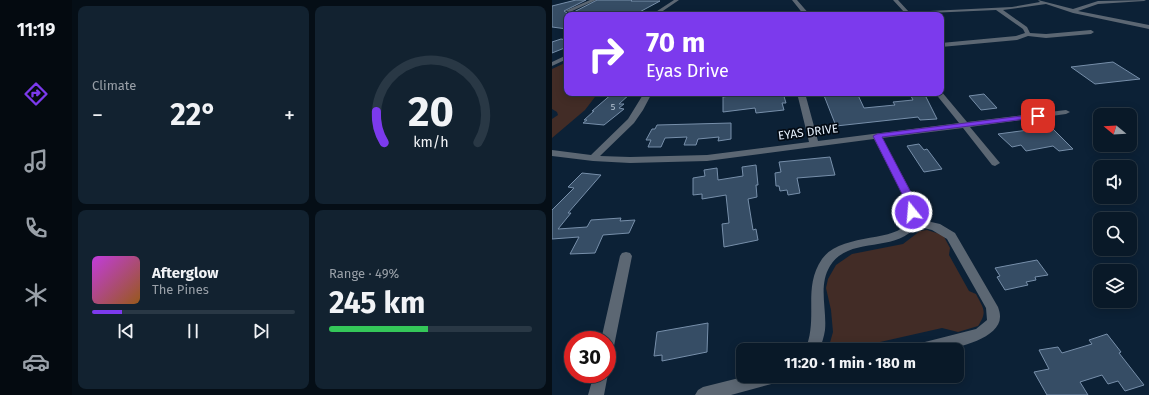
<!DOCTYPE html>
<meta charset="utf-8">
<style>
body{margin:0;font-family:"Fira Sans",sans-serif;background:#122230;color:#f1f3f6;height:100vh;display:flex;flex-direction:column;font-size:15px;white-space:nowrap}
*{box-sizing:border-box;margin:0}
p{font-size:13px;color:#99a0a8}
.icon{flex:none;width:22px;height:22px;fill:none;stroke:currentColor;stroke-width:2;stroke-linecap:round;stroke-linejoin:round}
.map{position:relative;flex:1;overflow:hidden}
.sheet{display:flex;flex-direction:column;gap:6px;padding:6px;background:#050e16;width:480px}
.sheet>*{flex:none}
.top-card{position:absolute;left:12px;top:12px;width:380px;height:84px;border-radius:8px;box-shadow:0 2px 10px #0003,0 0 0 1px #293845;background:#7c3aed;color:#fff;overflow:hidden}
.needle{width:26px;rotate:288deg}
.controls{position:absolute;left:541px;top:108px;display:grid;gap:8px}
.controls a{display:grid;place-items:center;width:44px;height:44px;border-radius:8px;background:#091928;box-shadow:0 2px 10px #0003,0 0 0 1px #293845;font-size:20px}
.speed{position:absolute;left:12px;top:331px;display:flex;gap:8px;font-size:20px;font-weight:700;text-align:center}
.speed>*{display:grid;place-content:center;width:52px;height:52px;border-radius:50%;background:#091928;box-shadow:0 2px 10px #0003,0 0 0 1px #293845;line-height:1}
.speed .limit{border:6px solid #d22;background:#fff;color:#111}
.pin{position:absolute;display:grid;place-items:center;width:34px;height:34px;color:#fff;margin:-17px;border-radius:8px;box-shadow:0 2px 6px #0006}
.me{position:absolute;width:44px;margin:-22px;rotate:343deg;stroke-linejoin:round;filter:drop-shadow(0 0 3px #0008)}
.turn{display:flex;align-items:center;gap:14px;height:84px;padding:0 16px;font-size:18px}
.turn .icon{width:52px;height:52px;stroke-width:2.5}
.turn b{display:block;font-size:28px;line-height:34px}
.big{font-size:30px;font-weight:700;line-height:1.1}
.sheet .tile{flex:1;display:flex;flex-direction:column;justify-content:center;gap:6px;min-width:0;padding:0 14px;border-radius:8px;background:#122230}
.sheet .dial{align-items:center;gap:0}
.dial svg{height:104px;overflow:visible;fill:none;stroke:#293845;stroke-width:7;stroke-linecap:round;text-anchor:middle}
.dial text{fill:#f1f3f6;stroke:none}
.song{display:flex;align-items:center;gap:12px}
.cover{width:48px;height:48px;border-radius:6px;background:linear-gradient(135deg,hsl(290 70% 55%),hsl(30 70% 35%))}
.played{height:4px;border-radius:2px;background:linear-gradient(90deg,#7c3aed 15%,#293845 15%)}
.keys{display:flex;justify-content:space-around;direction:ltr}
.heat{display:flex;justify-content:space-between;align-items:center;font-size:22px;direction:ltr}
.charge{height:6px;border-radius:3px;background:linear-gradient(90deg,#34c759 49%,#293845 0)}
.sheet .tiles{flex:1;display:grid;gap:6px;grid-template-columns:repeat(2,1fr)}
.trip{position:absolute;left:184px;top:343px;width:228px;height:40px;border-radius:8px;background:#091928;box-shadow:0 2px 10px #0003,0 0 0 1px #293845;font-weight:700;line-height:40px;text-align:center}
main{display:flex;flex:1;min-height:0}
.tab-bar{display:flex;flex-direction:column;width:72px;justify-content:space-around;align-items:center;background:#040a10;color:#99a0a8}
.tab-bar .icon{width:28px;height:28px}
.tab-bar .selected{color:#7c3aed}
.tab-bar b{font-size:18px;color:#f1f3f6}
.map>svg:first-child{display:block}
.green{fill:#422c26}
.building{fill:#364d65;stroke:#778faa}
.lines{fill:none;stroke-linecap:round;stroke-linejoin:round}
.minor{fill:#5c6773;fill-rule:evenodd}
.route{fill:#7c3aed;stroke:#51269a}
.labels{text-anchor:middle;stroke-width:3.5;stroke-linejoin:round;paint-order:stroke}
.far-number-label{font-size:9px;fill:#bac8d7}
.street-label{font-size:12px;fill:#e6f1fd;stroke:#030a13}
</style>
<main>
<nav class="tab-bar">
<b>11:19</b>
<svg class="icon selected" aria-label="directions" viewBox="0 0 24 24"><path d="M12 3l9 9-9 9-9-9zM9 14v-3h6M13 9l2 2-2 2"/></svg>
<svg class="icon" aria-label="music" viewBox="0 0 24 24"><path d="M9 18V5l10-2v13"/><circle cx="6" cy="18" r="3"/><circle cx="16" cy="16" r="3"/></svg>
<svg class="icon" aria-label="phone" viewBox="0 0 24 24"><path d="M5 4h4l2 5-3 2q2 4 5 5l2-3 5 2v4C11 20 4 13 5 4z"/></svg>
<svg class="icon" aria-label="climate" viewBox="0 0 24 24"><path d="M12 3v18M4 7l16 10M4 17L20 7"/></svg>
<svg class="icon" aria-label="car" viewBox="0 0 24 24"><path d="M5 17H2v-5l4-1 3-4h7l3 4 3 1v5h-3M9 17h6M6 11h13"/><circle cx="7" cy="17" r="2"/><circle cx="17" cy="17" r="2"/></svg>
</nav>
<section class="sheet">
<div class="tiles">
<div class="tile"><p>Climate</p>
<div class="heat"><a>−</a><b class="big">22°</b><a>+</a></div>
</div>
<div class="tile dial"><svg viewBox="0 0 100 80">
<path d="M14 69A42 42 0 1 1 86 69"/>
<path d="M14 69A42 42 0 0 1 8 45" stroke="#7c3aed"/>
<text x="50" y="56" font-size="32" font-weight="700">20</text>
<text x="50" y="72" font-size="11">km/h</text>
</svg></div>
<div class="tile">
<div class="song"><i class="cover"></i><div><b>Afterglow</b><p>The Pines</p></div></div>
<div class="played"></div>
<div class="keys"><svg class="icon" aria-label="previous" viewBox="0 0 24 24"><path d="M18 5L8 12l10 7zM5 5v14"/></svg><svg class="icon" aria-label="pause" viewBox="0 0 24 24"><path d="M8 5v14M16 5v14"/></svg><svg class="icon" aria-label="next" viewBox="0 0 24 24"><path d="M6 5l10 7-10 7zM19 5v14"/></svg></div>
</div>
<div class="tile"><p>Range · 49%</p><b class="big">245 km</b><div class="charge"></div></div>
</div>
</section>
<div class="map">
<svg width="597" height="395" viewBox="0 0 597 395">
<rect width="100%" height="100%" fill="#0c2136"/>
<!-- green -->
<path class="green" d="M15 62V93H46L33 110 0 138V119L6 115 5 112 0 109V69Z
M375 230 391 235 398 248 397 255 417 291 424 294C431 308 436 311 426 326L406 332 390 328 328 342 321 350H281L277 346 281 332 279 310 274 288 276 279 284 265 300 254 351 244 368 231Z"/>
<!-- building -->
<path class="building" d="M24 0H34L12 11 15 13V29L0 27V6Z
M45 0H80L79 1H108L82 15 55 13 50 15 40 14 36 15 20 13Z
M9 39 15 40V47L0 53V42Z
M561 62 588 79 543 84 519 67Z
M61 93H79L67 104H72L67 108 72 109 52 125 31 123 35 120H32L42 111H40Z
M178 93H231L234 103H230L232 110 204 113 203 108 171 112V97L178 96Z
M271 93H305L312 108 343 105 341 102 361 100 359 96 373 95 385 119 368 120 366 117 284 126Z
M432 94 445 108 429 110 417 96Z
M179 123V139L166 141 167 137 146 139 144 145H132L135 137 113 138 109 147H96L99 140H94L100 129H103L105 125Z
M499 127 521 149 507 151 501 146 474 151 469 145 460 147 446 134Z
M367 144 372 150 375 149 390 169 372 172 355 146Z
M278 157 283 175 245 178 248 193 236 195 235 190 228 191 227 186H224L223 173 229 172 227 162Z
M204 165 206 185H204L205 197 196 199 201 230 204 229 206 240 172 247 170 224 177 223 174 195 150 199V194L141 195V178L153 176 152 170 165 168 166 180 191 176 190 167Z
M30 173 49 175 16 213H19L6 229 35 227 39 220 69 218 68 221 83 220 77 233 51 235 43 253 18 254 27 237 0 239V210L22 188 16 187Z
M485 260 496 275 483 277 484 280 474 282 476 285 453 290 445 277 448 276 443 268Z
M156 323 155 352 110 361V355L102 356 105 332Z
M555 334 569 352 567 353 592 385 573 391 566 381 556 384 550 375 528 382 536 395H495L482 372 497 369 487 350 506 347 510 353 540 344 537 340Z"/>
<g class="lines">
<!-- minor -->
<path class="minor" d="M38 0H44L18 12 13 11Z
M122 0H127L105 15H99Z
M240 0H245L258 15H252Z
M341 0H346L357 12 460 7 488 2 486 0 521 9 546 1 594 0 592 1 546 4 526 11 597 25V29L521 13 494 4 451 10 475 27 478 33 494 34 539 30 542 32 539 34 494 38 476 36 465 40 389 47V43L464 36 473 33 471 29 444 10 332 15 352 12Z
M15 55V59L0 66V62Z
M389 91 415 122 514 110 518 112 514 114 418 127 448 163 443 166 440 165 411 128 330 138 365 203 366 219 388 224 403 233 446 307C447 310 448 313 448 316 449 338 406 348 390 350 379 351 368 350 358 350L360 345 365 344 424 329 435 320 434 308 395 239 380 230 364 226C344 254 297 235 278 266 266 286 275 308 273 330 272 337 270 343 267 350H253C267 318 250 288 270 259 289 232 345 243 355 222 357 217 356 210 355 204 354 198 349 192 346 185 338 170 330 154 322 139L155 161 78 163 41 161 0 156V150L39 155 76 119 92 93H100L91 110 82 123 48 156 78 157 155 155 257 142 245 93H253L266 141 407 123 383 93H389Z
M74 252 78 253 80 256 62 346 60 351 55 352V340H49L68 256 70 253Z
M55 371 56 374 52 395H36L42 374H55Z
M195 376H230L228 381 223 383 179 395H143L146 390 151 387Z"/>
</g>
<!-- route -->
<path class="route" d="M486 114 490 116 489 117 330 137 365 204V212L360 216 356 212 355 204 321 136 325 134Z"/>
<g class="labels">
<!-- far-number labels -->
<g class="far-number-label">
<text x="61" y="110">5</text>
</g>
<!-- street labels -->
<g class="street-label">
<text transform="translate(256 132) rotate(-7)" y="4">EYAS DRIVE</text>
</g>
</g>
</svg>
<div class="controls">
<a><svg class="needle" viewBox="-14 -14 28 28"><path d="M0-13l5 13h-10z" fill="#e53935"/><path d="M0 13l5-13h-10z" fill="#99a0a8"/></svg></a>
<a><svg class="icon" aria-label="sound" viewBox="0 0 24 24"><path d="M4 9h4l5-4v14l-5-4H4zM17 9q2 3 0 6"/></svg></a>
<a><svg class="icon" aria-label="search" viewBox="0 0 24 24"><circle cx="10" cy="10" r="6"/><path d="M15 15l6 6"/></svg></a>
<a><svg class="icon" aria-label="layers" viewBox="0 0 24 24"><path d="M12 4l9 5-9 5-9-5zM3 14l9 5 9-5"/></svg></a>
</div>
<div class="speed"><div class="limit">30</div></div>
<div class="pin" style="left:486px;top:116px;background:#d93025"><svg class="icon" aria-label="arrive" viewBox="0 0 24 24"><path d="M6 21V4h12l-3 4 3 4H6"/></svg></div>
<svg class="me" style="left:360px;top:212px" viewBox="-20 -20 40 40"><circle r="17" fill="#7c3aed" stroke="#fff" stroke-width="3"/><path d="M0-11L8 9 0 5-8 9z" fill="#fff"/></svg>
<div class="trip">11:20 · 1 min · 180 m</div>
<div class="top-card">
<div class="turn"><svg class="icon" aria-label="right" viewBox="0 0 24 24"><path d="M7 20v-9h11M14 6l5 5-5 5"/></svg><div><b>70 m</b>Eyas Drive</div></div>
</div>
</div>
</main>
